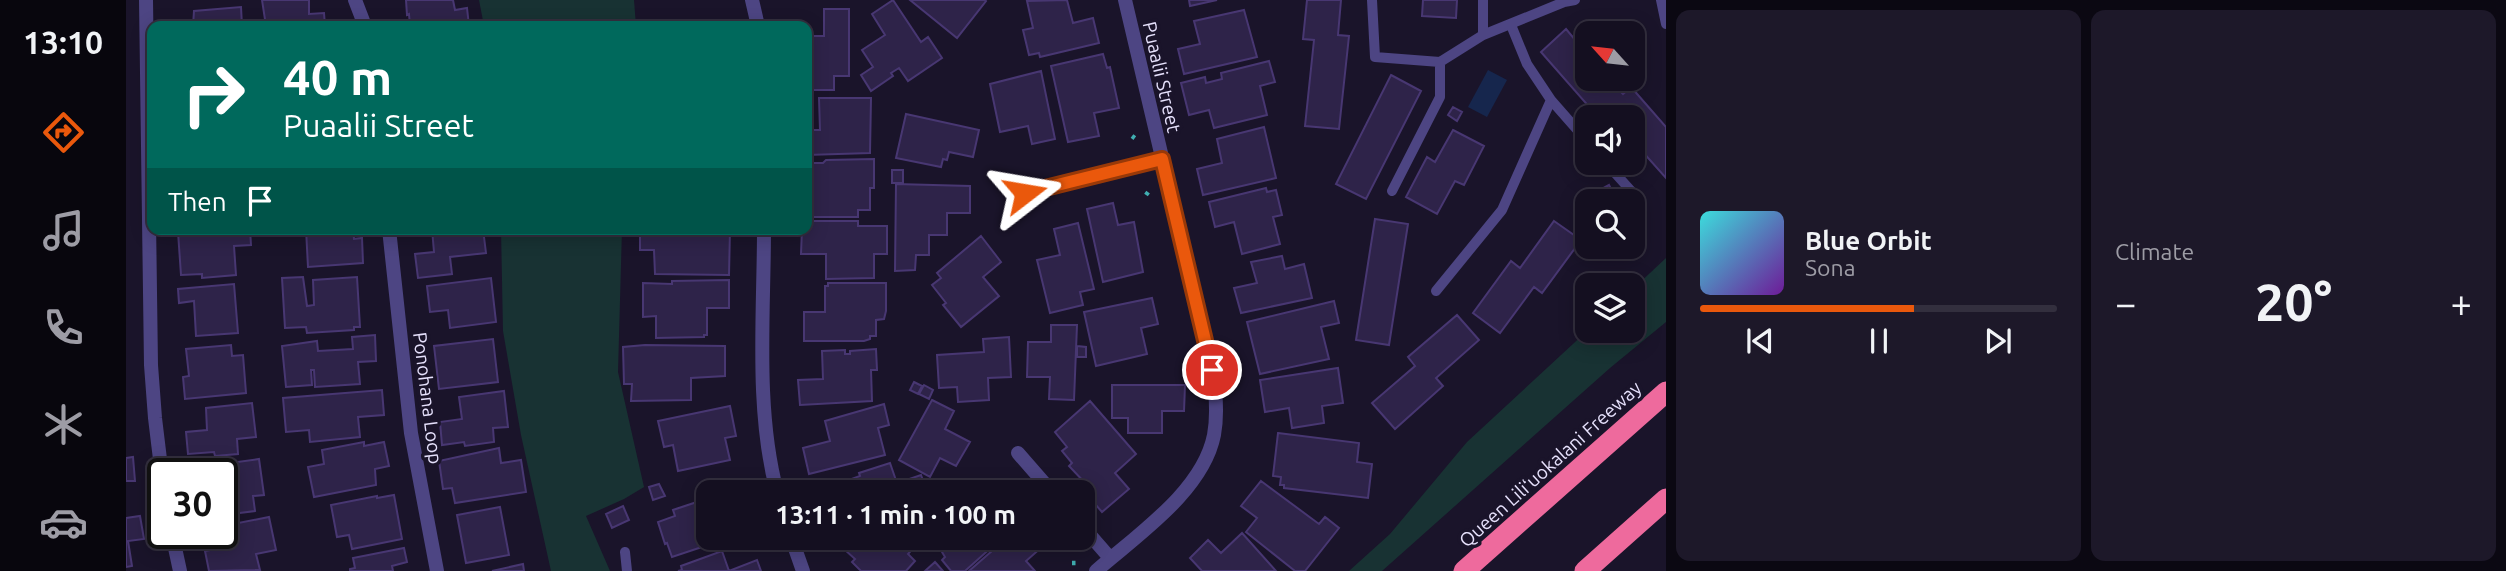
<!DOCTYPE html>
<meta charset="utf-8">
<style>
body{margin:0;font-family:Ubuntu,sans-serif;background:#1d1829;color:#f1f3f6;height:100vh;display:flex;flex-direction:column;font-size:26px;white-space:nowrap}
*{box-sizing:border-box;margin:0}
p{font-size:23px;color:#9d9ca5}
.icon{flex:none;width:38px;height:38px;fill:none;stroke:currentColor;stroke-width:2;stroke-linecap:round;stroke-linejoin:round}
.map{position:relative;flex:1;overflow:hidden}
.drawer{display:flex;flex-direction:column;gap:10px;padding:10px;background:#0b0812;width:840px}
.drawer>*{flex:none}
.guide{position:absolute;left:21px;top:21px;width:665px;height:214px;border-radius:14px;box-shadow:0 4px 18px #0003,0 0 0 2px #332f3e;background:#00695c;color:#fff;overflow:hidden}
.needle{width:46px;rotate:297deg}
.controls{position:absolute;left:1449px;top:21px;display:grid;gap:14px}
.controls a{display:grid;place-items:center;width:70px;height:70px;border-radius:14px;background:#140f20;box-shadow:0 4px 18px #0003,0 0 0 2px #332f3e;font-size:35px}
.speed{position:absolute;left:21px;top:458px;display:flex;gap:14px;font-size:35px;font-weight:700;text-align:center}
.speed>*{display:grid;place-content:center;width:91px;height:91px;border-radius:50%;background:#140f20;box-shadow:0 4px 18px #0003,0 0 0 2px #332f3e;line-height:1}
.speed .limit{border:4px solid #111;border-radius:10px;background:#fff;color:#111}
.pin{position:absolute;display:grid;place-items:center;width:60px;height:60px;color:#fff;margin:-30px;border:4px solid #fff;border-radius:50%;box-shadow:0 2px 7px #0007}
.me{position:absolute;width:77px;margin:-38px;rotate:76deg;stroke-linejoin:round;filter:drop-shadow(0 0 5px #0008)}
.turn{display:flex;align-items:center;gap:24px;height:147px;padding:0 21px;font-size:32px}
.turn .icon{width:91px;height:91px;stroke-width:2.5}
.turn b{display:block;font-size:49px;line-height:60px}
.then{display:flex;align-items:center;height:66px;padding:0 21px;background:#0003;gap:14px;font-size:26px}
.big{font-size:52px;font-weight:600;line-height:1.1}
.drawer .tile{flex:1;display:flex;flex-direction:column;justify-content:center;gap:10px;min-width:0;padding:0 24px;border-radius:14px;background:#1d1829}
.song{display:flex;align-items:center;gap:21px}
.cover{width:84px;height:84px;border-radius:10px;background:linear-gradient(135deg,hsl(180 70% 55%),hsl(280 70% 35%))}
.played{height:7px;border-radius:4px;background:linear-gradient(90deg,#ea580c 60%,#332f3e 60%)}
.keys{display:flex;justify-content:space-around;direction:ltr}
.heat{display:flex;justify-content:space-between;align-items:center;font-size:38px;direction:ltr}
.drawer .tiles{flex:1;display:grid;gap:10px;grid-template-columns:repeat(2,1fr)}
.trip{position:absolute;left:570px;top:480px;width:399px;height:70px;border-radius:14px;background:#140f20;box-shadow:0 4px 18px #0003,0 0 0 2px #332f3e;font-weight:600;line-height:70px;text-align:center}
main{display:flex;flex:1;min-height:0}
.tab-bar{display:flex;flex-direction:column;width:126px;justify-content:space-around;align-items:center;background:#08060d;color:#9d9ca5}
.tab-bar .icon{width:49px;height:49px}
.tab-bar .active{color:#ea580c}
.tab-bar b{font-size:32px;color:#f1f3f6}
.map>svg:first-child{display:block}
.green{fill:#183233}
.water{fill:#16264d}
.building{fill:#2e2349;stroke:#483772;stroke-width:2}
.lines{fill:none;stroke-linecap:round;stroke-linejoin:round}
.path{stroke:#40aeb1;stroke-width:4.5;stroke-dasharray:3.5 5;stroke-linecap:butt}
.service{stroke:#4d4583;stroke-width:10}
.minor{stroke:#4d4583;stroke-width:14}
.motorway{stroke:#ee6a9d;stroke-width:21}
.route-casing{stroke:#983908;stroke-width:18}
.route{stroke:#ea580c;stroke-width:12}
.labels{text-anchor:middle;stroke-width:7;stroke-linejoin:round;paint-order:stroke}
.street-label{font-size:19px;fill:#e6e1fc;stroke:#1a142a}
</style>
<main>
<nav class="tab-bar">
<b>13:10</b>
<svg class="icon active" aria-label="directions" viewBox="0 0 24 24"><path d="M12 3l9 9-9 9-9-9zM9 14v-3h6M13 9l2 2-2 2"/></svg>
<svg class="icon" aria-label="music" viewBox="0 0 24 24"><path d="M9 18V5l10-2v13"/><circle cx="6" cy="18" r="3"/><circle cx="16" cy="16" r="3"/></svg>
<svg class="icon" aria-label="phone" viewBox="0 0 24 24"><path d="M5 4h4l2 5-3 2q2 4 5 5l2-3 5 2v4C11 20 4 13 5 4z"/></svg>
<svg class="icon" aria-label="climate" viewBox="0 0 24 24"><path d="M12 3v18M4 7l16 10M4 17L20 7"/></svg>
<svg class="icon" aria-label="car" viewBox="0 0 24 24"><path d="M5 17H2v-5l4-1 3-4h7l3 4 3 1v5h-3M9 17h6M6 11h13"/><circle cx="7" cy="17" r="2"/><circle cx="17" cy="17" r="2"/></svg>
</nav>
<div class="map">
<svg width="1540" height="571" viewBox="0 0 1540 571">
<rect width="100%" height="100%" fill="#1a142a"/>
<!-- green -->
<path class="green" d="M353 0H508L510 26H358Z
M375 229H496L492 372 518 487 498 499 460 516 484 571H425L395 435 377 331Z
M1540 258V322L1484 368 1256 571H1223L1264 534 1341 442 1461 331H1507V289Z"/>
<!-- water -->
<path class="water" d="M1362 70 1381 80 1361 117 1342 107Z"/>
<!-- building -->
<path class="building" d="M136 0H183V14L198 13 199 26H140Z
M280 0H327L329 10 341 8 343 26H278H284L283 14 281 15Z
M767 0 795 42 802 37 816 58 782 81 773 68 765 73 767 76 745 91 735 75 747 67 736 50 759 35 746 14Z
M784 0H859L860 1 831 38Z
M941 0 947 23 967 18 973 43 914 57 913 53 903 55 897 30 907 28 901 1Z
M1063 0H1091L1064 6Z
M1181 0H1215L1212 35 1223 36 1213 129 1179 126 1188 40 1177 39Z
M1297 0H1331L1330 18 1296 16Z
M115 7 116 26H67L68 11Z
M698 9H723V76H708V90H681V36H698Z
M1118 10 1131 57 1058 74 1052 49 1074 44 1068 21Z
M1440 29 1461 54V79H1483L1497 94 1505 87 1540 127V178L1507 141V117H1486L1484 115 1472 117 1415 52Z
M977 54 981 68 984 67 993 108 968 113 973 136 942 142 925 66Z
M1143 61 1149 82 1134 86 1141 115 1088 128 1083 110 1063 115 1055 83 1079 77 1080 83 1096 79 1095 73Z
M915 71 929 139 906 144 902 126 874 132 864 84Z
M1265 75 1295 91 1240 199 1210 184Z
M693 98H745L744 153 681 155V130H694Z
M1327 107 1336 112 1331 121 1322 115Z
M780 114 853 130 847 157 823 152 821 160 817 159 815 167 770 158Z
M1138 127 1150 178 1077 195 1071 169 1096 163 1091 139Z
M1327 130 1358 146 1338 185 1329 181 1311 214 1280 197 1301 157 1309 162Z
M748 159V188H744V210H732V217H681V163H697L700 160Z
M766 170H777V183H766Z
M770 184 844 186V213H821V235H803V255H790L789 270 769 271Z
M1483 185 1491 201H1461V222L1452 202Z
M1140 188 1141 192 1150 190 1156 215 1147 217 1154 244 1116 254 1108 222 1089 227 1083 202Z
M987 203 992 225 1008 222 1017 272 977 282 961 209Z
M1249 219 1282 224 1263 345 1230 340Z
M681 221H732V226H761V254H748V278L700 279V254H675L676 229H681Z
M1428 221 1455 240 1416 293 1408 287 1374 333 1347 313 1385 261 1394 268Z
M952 223 968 289 954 292 957 305 924 313 911 260 934 255 928 229Z
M73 229H124L125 245 108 246 110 275 76 278V274L55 275 52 232Z
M180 229H227L228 239 236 238 237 263 182 267Z
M306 229H357L360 253 324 257 326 274 292 278 289 254 308 252Z
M530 229H604L603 275 529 274 528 250H514V231Z
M855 236 875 262 857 277 873 296 835 327 817 305 820 303 806 285 815 278 811 273Z
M1156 256 1159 269 1178 264 1186 298 1115 313 1108 288 1131 283 1125 262Z
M177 277 181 306 188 305 187 280 231 277 234 327H228V330L181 333 180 327 159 328 156 278Z
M365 278 370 322 324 328 322 310 304 312 301 286Z
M603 280V308H581V335H578V337L530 338V316L517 317V283L546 284V281Z
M702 283H760V311L758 319 750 320V336H744V339L738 341H678V312H699V286H702Z
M108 284 112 333 70 336 68 301 53 303 52 289Z
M1026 298 1032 324 1015 328 1021 354 970 366 958 312Z
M1208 301 1213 323 1195 327 1203 359 1134 374 1121 322Z
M1331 315 1353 340 1310 378 1317 386 1269 429 1246 403 1289 366 1282 357Z
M925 325H951L948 400 923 399 924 377H901L902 342H925Z
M249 335 250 361 232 362 234 384 189 387 188 370H185L186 385 160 387 156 346 191 341 192 351 227 349 226 337Z
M883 337 885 377 862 378 863 400 832 402 831 387 813 388 811 355 858 352 857 339Z
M367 339 372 382 313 389 308 346Z
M105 345 106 356 117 355 120 393 59 399 57 377 63 376 60 349Z
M519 345 599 346V376L565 378V400L505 401 506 384H498L497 347Z
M951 346 960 347V357H951Z
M750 349 751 370H745L746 401 674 405 672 380 697 379 696 351 719 350V354H724V351Z
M1212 368 1217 403 1196 406 1198 423 1166 428 1163 408 1139 412 1134 380Z
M788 382 796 386 792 394 784 390Z
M798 385 807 390 803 399 793 394Z
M986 385H1059L1058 411H1036V433H1002V418H986Z
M256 390 258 415 232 417 234 437 184 442 183 430 160 432 157 398Z
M378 391 382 427 367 428 368 442 339 446 338 442 316 445 314 422 336 419 333 397Z
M806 400 828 411 819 429 844 442 830 466 814 458 804 477 773 460Z
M964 401 1010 454 989 473 1003 489 976 512 956 489 961 485 943 466 946 463 936 451 941 447 929 432Z
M126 403 130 437 111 439 112 454 89 456 88 452 62 454 60 432 81 430 80 408Z
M758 404 763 425 752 428 759 455 683 474 677 448 704 441 699 421Z
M604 406 610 436 599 438 604 460 552 471 547 445 538 447 532 421Z
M1152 433 1233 443 1231 462 1246 464 1242 498 1158 488V485H1154L1155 477 1147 476Z
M238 442V446L258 442 263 466 249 469 250 485 188 497 182 467 198 464 196 450Z
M373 448 375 463 395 460 400 492 329 503 326 488 317 489 313 461Z
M7 457 9 481H0V458Z
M133 459 138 495 127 496 129 511 98 515 96 513V474H90L89 465Z
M764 463 774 492H721L717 482 734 476 733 473Z
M795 475 798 483 787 487 783 479Z
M1135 481 1193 524 1199 517 1213 528 1179 571H1169L1120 532 1131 518 1115 506Z
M533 484 539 496 527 500 523 487Z
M268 495 276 539 226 549 223 535 211 537 205 505 251 496V498Z
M583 498V537H606L546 557 541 543 539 544 532 522 549 516 547 510Z
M497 506 503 520 486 528 480 514Z
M374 507 383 555 340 563 331 515Z
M14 516 18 539 2 541 6 566 0 567V518Z
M143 517 150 550 130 554 134 570 83 571 79 551 100 547 97 526Z
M1116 533 1150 571H1076L1064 558 1082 540 1095 553Z
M730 537H736L743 543 748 537H779L789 546 782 554 789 561 780 571H735L726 562 729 559 719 550Z
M826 537H877L839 571H825L816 560 819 557 816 552 829 541Z
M882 537H908L916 547 900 561 909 571H843Z
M278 548 281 562 266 566 267 571H224V569L229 568 227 558Z
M596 551 603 571 631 560 635 571H552L556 570 555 566Z
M809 562 817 571H799Z
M397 564 398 571H366Z"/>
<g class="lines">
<!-- path -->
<path class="path" d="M1006 136 1010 139
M1020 195 1023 191
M946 563H951"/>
<!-- service -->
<path class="service" d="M1246 0 1249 57 1314 62 1357 35 1438 2 1449 0
M1357 0V35
M1535 0 1540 24
M1425 100 1461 141
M1480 163 1507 193
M1266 191 1314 97V62
M1310 291 1376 210 1425 100 1401 64 1385 25
M499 552 501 571"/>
<!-- minor -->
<path class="minor" d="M20 0 25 365 29 418 37 484
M229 0 239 26
M626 0 632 26
M899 193 1036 159
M263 229 285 433 311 571
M638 229C638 314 629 409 651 492
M892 453 926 492
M957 527 984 558
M46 534 54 571
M665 537 677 571
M970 571C1011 535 1077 491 1088 435 1092 413 1090 392 1086 370L999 0"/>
<!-- motorway -->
<path class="motorway" d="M1338 571 1540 392
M1459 571 1540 499"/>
</g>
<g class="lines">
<defs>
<path id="route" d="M899 193 1036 159 1086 370"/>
</defs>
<!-- route casing -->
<use href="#route" class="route-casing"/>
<!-- route -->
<use href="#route" class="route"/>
</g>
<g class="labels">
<!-- street labels -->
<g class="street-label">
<text transform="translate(1036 77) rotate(77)" y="7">Puaalii Street</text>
<text transform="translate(302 398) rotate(83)" y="7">Ponohana Loop</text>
<text transform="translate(1424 464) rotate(-42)" y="7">Queen Liliʻuokalani Freeway</text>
</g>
</g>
</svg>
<div class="controls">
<a><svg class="needle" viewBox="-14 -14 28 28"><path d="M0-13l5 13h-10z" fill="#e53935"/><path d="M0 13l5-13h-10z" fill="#9d9ca5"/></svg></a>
<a><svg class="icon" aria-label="sound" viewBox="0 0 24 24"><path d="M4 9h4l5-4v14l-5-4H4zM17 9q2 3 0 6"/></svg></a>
<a><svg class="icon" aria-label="search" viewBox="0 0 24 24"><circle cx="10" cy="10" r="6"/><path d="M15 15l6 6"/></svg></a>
<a><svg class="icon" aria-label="layers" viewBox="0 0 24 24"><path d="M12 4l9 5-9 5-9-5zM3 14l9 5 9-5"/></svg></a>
</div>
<div class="speed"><div class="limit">30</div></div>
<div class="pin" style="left:1086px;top:370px;background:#d93025"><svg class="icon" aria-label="arrive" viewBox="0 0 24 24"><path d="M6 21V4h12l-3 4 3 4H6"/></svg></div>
<svg class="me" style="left:899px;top:193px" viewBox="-20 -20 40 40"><path d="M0-17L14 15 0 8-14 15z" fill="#ea580c" stroke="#fff" stroke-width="4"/></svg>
<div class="trip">13:11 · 1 min · 100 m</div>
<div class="guide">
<div class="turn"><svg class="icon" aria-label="right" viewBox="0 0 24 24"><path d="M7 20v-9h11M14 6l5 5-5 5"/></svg><div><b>40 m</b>Puaalii Street</div></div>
<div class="then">Then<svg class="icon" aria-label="arrive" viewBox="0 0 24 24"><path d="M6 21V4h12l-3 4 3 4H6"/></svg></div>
</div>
</div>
<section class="drawer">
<div class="tiles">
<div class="tile">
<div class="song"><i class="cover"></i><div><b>Blue Orbit</b><p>Sona</p></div></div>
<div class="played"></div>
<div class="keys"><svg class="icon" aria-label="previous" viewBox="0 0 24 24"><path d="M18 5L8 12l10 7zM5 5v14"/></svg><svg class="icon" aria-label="pause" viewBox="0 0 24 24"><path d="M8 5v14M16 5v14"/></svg><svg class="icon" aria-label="next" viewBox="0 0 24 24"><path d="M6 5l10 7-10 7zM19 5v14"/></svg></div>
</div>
<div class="tile"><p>Climate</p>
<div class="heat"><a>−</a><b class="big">20°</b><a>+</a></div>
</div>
</div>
</section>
</main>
